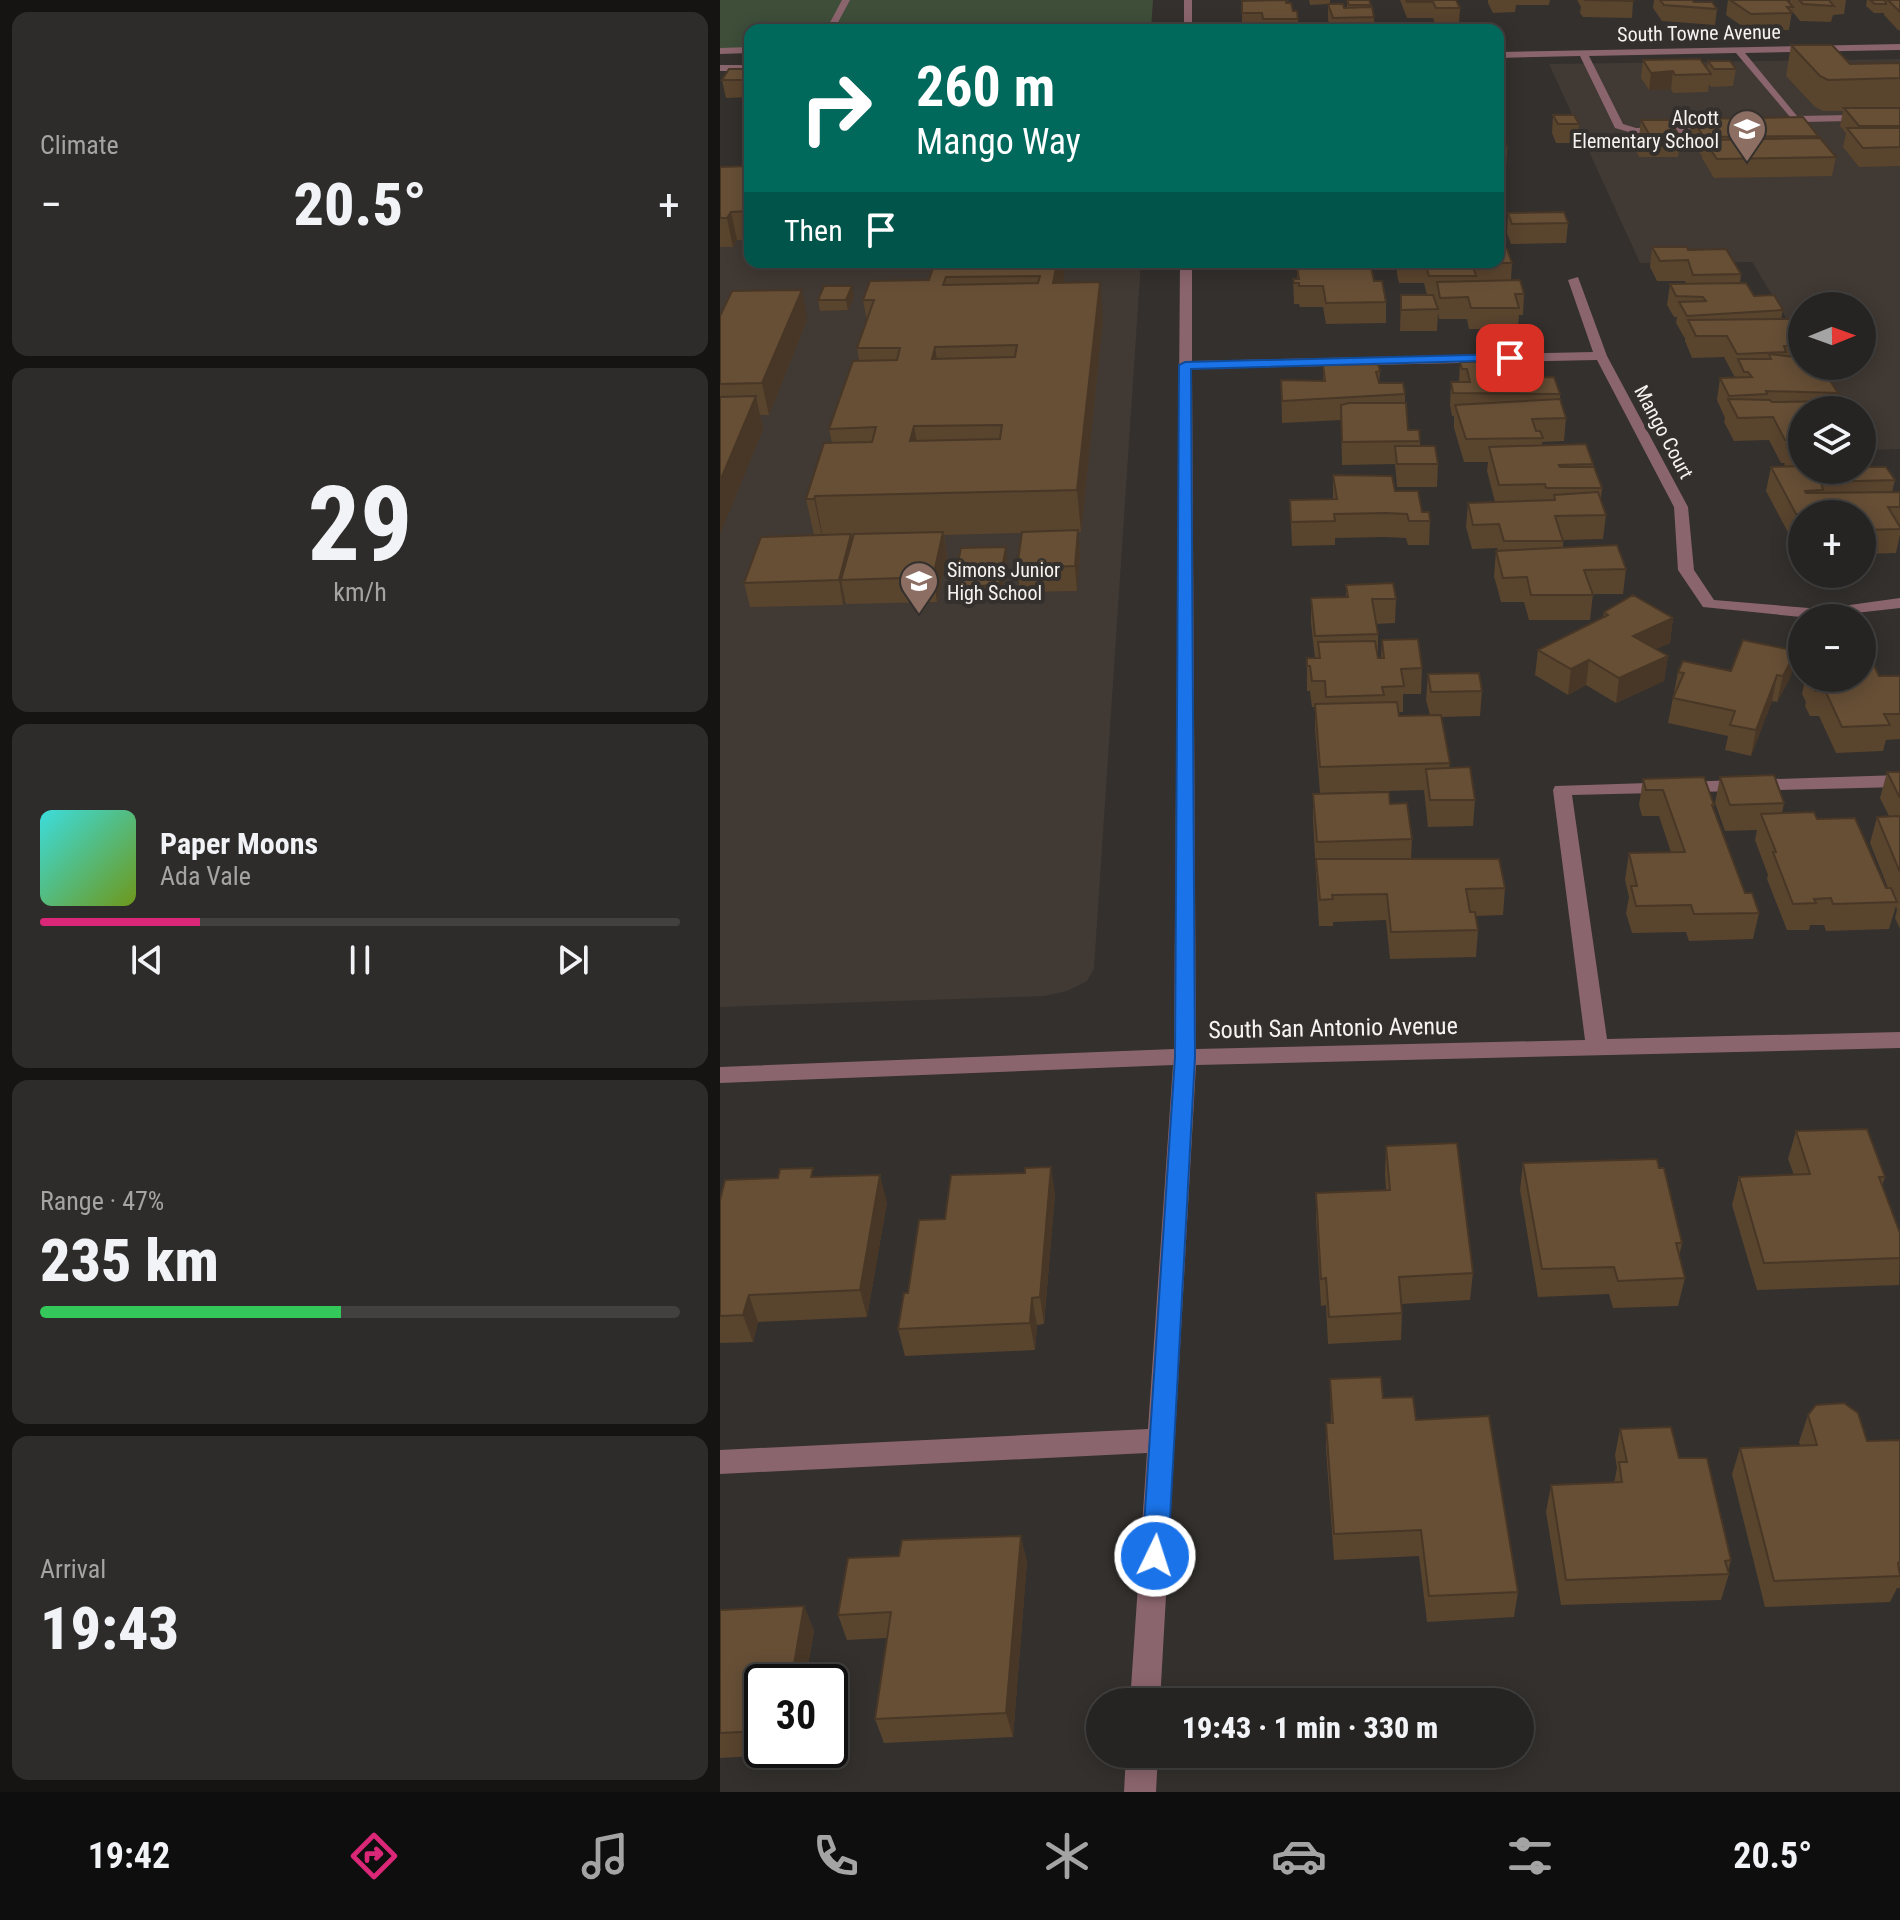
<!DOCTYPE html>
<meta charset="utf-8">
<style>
body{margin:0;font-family:"Roboto Condensed",sans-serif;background:#2e2c2a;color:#f1f3f6;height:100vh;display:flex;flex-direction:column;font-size:30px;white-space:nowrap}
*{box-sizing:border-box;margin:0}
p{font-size:26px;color:#a4a4a5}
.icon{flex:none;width:44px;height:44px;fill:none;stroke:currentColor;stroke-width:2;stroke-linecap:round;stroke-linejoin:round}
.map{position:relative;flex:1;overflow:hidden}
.sheet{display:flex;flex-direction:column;gap:12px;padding:12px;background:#151413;width:720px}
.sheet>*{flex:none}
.hud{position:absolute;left:24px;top:24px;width:760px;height:244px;border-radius:16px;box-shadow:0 4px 20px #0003,0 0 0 2px #424140;background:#00695c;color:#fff;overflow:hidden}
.needle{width:52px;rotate:89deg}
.fabs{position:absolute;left:1068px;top:292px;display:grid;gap:16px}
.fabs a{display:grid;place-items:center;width:88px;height:88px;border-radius:50%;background:#262422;box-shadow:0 4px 20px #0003,0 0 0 2px #424140;font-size:40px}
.speed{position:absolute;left:24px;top:1664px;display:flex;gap:16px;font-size:40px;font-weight:700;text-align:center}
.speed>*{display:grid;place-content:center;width:104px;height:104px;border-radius:50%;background:#262422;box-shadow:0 4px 20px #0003,0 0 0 2px #424140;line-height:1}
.speed .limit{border:4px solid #111;border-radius:12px;background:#fff;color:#111}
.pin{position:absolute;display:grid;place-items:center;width:68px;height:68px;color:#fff;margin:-34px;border-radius:16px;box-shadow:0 4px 12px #0006}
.me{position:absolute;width:88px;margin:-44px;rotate:4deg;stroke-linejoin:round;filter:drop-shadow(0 0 6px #0008)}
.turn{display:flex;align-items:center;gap:28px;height:168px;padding:0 40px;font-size:36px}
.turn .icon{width:104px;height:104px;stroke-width:2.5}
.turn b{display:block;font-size:56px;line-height:68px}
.then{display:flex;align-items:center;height:76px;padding:0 40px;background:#0003;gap:16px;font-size:30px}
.big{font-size:60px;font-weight:800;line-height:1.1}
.sheet .tile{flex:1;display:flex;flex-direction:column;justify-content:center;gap:12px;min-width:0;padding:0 28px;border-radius:16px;background:#2e2c2a}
.sheet .dial{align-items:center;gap:0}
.dial b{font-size:104px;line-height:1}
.song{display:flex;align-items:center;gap:24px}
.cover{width:96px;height:96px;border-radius:12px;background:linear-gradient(135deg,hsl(180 70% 55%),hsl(80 70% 35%))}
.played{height:8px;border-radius:4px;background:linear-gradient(90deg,#db2777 25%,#424140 25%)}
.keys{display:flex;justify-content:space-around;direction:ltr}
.heat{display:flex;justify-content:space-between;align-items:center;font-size:44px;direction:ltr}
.charge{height:12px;border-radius:6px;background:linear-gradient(90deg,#34c759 47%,#424140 0)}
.trip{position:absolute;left:366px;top:1688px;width:448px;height:80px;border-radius:40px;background:#262422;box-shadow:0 4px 20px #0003,0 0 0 2px #424140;font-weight:800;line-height:80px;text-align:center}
.dock{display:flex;height:128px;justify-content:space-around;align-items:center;background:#0f0e0e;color:#a4a4a5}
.dock .icon{width:56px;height:56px}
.dock .active{color:#db2777}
.dock b{font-size:36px;color:#f1f3f6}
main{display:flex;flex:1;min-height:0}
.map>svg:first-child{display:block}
.built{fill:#413933}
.green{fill:#3e4e39}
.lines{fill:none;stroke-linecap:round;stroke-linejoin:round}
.minor{fill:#8b656d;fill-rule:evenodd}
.wall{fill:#59442e}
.shaded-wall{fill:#483726}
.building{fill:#674f36;stroke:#483726;stroke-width:2;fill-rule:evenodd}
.route{fill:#1a73e8;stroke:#114b97;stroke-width:2}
.labels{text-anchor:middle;stroke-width:8;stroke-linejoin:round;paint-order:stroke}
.far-street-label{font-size:20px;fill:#f6f3f2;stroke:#33302d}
.far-poi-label{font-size:20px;fill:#f6f3f2;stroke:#33302d;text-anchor:end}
.street-label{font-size:24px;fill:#f6f3f2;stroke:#33302d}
</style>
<main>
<section class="sheet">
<div class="tile"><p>Climate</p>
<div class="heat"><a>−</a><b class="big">20.5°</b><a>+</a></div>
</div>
<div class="tile dial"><b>29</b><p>km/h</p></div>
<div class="tile">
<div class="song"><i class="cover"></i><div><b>Paper Moons</b><p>Ada Vale</p></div></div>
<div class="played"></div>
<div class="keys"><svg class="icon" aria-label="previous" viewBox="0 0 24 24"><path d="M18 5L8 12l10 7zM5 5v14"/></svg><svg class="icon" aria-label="pause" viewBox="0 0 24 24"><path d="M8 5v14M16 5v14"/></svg><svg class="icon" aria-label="next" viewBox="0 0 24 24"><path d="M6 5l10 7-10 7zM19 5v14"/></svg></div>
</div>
<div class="tile"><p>Range · 47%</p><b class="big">235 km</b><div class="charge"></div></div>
<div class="tile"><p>Arrival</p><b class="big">19:43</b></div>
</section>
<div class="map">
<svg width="1180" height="1792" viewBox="0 0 1180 1792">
<rect width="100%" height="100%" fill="#33302d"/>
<!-- built -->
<path class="built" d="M1180 59V449L1145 450 1142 444V410H1122L1095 366H1142V306H1082V344L1032 262 920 263 829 64Z
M30 184V262H421L374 969 367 981 347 991 325 996 0 1007V185Z"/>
<!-- green -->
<path class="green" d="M0 0H433L431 30H30V51H0Z"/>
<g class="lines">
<!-- minor -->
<path class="minor" d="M122 0H130L114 30H106Z
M464 0H472V30H464Z
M1180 44V50L1025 53 1077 116 1180 114V120L1082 122 1087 128 1082 131 1016 53 869 56 903 124 916 128 997 126 1002 129 997 132 916 134 895 128 860 56 778 58V52Z
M30 47V53L0 54V48Z
M0 65H30V71H0Z
M460 262H472V361L873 352 848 280 858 277 887 356 968 507 974 570 994 600 1101 609 1180 598V608L1091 618 983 607 958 570 954 507 877 360 472 369 476 1049 865 1040 833 790 835 786 1180 775V787L852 795 887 1039 1180 1032V1048L476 1065 440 1702H410L427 1453 0 1474V1450L428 1429 453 1065 0 1083V1067L454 1049Z
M406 1754H438L436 1792H404Z"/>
</g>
<!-- wall -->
<path class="wall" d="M570 0 566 1V3L578 19 579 30 522 29V1Z
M589 0H610V4L624 8H627V0H649L654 17V30H612L608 20V4L590 5Z
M680 0H736L740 8 739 24H715L713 18H687Z
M768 0H830L829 5H796L795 12 773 13 768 3Z
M857 0H912L913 1 912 18 863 17 860 13 861 7Z
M934 0H972L974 2 997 9 995 25 942 21 933 8Z
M1008 0H1067L1070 4V0H1126L1124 14 1113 15 1111 22 1080 21 1072 11 1069 30 1029 31 1006 15Z
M1147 0H1180V30H1178L1164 15V13H1154L1146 6Z
M1071 45 1130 64 1180 63V166L1139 167 1123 147 1126 133 1120 126 1123 111H1103L1095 107 1066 76Z
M923 60 987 69 988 61 1016 69 1013 86 991 87 989 84 988 92 953 93 951 89 929 90 921 78Z
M30 69V97L6 98 2 80Z
M833 115 859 124 857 143H836L832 133Z
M778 117 787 148 786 167H778Z
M972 119 1098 136 1097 138 1116 157 1112 176 994 178 982 158V156L969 137Z
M921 120 961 138 958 157H919L917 153Z
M30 166V240H17L13 247H0V167Z
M788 213 848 223 846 243 791 244 787 233Z
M932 247 968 250 1021 274 1020 283 1034 296 1063 310 1061 319 1082 340V366L1118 393 1116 401 1082 410V470H1142V443L1152 456 1150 467 1175 480 1172 492H1180V535L1176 553 1142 554V514H1082V538H1071L1046 491 1051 467H1064L1065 463H1061L1049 440 1014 441 1004 422 1005 418 997 400 1000 378H1015V376H1014L1004 357 972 358 965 341V337H964L956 323 957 317H954L947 305 950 284H966L965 281H937L930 267Z
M215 262H346L342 283 383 319 361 532H358L360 555 357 591 300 592 297 568 302 533 224 535 227 556 217 602 126 604 125 600 123 605 30 607 24 583 94 535 86 499 112 443 109 429 139 360 137 348 147 321 143 300 209 280Z
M677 262 792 263 791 280 804 294 803 315H799L798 329H749L747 319H719L718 313 717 331H680L681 295H707L704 283H679L677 274Z
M577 268 654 281 666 302V323L606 324 603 307H580L579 304H574L573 279H577Z
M134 297 128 310 100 311 98 300Z
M0 316 87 320 49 415H40L43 429 0 534Z
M740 362 799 378 840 394V399L846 418 844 441 822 442V445L873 464V467L882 488 881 499 886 515 883 539 843 540V548L906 569 903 594H873L870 620H809L804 602H781L774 576 776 551H778L777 548 752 549 746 527 748 503 775 502 767 471 768 462H744L734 428V416H732L730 405 731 382H739Z
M603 365 660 371 659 383 685 394V403L688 430 700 441V446L718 464 717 487H677L675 464 622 465 621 420 562 423 561 380 603 381Z
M613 475 675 491 702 512 710 521 709 545H688L686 538 665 537 615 538V545L572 546 570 500 613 499Z
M287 559 281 598 235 599 233 587Z
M626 585 676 599 675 623 656 624 658 634V658H661L662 640 702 668 701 694H683V712H679V716L710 715 706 700 708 674 762 691 760 716 721 717 730 763 729 768 755 800 753 826 708 827 704 790 600 793 595 729V707H592L590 691H587V658H595L591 623V598L626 597Z
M884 612 953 618 950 643 936 649 948 656 944 681 896 703 866 685 848 695 815 675 818 650 883 617Z
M1011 671 1071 676 1057 702 1052 701 1031 756 1005 750 1008 736 948 723 958 672Z
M1159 676H1180V739L1166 740 1163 751 1116 753 1099 716H1090L1085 706 1086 702 1082 694 1084 685 1082 678H1142Z
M1167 772H1180V929L1175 918 1177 910 1176 906 1169 929 1106 931 1104 925H1090L1089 930H1067L1047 879 1048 875 1035 840 1037 830 1005 831 995 803 1000 777 1064 803 1062 813 1097 819 1166 888H1168L1150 843 1157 817 1169 816 1160 798Z
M923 779 994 805 993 809 1025 893 1039 913 1033 939 969 941 966 932 912 933 906 913 909 897 905 880 909 853 951 852 939 816H922L919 805Z
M593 794 670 804 692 839 691 859 785 888 783 915 756 916 758 930 756 957 670 959 666 920 613 922V926H599L593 820Z
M1076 1131 1165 1177 1162 1186 1180 1233 1179 1285 1037 1290 1012 1205 1019 1177 1074 1175 1068 1159Z
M666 1146 753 1273 750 1300 681 1304 682 1313 681 1340 608 1344 606 1305 601 1306 596 1220V1193L666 1190 665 1174Z
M803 1163 939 1168 962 1243 959 1257 965 1278 958 1306 893 1308 889 1294 818 1297 800 1190Z
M96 1177 167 1202 147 1317 38 1322 33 1342 0 1343V1200Z
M335 1194 324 1324 317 1325 315 1350 185 1356 178 1329 188 1293 225 1219Z
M610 1379 663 1398 696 1420 798 1592 794 1617 707 1622 699 1556 614 1560 606 1449V1423H611Z
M1088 1415 1147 1441 1180 1440V1588H1177L1170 1602 1045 1607 1012 1474 1020 1448 1080 1445 1079 1442Z
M900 1429 959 1458 1011 1560 1008 1571 1009 1574 1001 1600 841 1605 826 1512 831 1485 894 1483 897 1468 895 1455Z
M307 1561 293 1737 164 1743 155 1719 167 1638 127 1640 118 1615Z
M84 1606 94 1631 85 1682H42V1750H74L73 1754 0 1758V1610Z"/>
<!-- shaded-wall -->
<path class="shaded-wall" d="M953 71 951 89 929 90 931 73Z
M11 212 17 240 13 247 7 218Z
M337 262H346L337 320 333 283Z
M380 282 383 319 361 532 357 490Z
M132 286 134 297 128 310 126 300Z
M82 290 87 320 49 415 42 383Z
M215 347 221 386 212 359Z
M36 396 43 429 0 534V481Z
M194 426 201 467 190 441Z
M95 496 103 538V541L94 499Z
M358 530 360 555 357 591 355 566Z
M223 532 227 556 217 602 213 577Z
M131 534 136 559 121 580 125 600 123 605 119 580Z
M286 547 287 559 281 598 279 585Z
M953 618 950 643 910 661 913 636Z
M1076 651 1071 676 1057 702 1063 676Z
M948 656 944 681 896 703 899 678Z
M869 660 866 685 848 695 851 669Z
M1057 675 1052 701 1031 756 1036 730Z
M331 1167 335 1194 324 1324 320 1297Z
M160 1175 167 1202 147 1317 140 1290Z
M29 1295 38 1322 33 1342 23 1315Z
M312 1298 317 1325 315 1350 310 1323Z
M301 1536 307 1561 293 1737 286 1713Z
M84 1606 94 1631 85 1682H71Z"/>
<!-- building -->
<path class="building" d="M566 0V3H571L573 11H577L578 19H543L542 13H522V1Z
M627 0H649L651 5H629Z
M686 0H736L740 8H716L713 2H687Z
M864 0H912L913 1 865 0Z
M940 0H972L974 2H992L997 9 944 5Z
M1010 0H1067L1073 7H1067L1072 13 1031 14Z
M1079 0H1109L1114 6 1083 4Z
M1150 0H1164L1166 2V4H1155Z
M1168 0H1180V12Z
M608 4H623L624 8 652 7 654 17 613 18Z
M1071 45H1112L1130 64 1180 63V78L1108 80 1100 76Z
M980 59 991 74 955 75 953 71 931 73 923 60Z
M988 61H1010L1016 69H994Z
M9 69H30V80H2Z
M1124 108H1179L1180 109V126H1139Z
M833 115H854L859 124H838Z
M778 117 787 148H778Z
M1083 117 1098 136 984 137 972 119Z
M921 120H949L961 138H921L919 134H929Z
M1127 128H1180V147L1143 148Z
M1100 138 1116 157 997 159 984 140Z
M30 166V211L11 212 7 218H0V167Z
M844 212 848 223 792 224 788 213Z
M932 247H967L968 250 1006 249 1021 274 973 275 968 260 940 261Z
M778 249H787L792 263H752L756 276H709L705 262H679H778Z
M215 262H337L333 283 380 282 357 490 95 496 94 499H86L104 443 152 442 156 427 109 429 133 361 177 360 180 348H137L154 300H143L150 281 209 280ZM320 276 318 283 223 285 226 277ZM297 345 295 357 212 359 215 347ZM282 425 280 439 190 441 194 426Z
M651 267 654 281H662L666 302 606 303 603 286H579V283H574L573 279H579L577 268Z
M800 280 804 294H795L799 308H751L748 297 720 298 717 282Z
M1026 283 1034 296 1054 295 1063 310 967 316 959 302 986 301 983 297 956 296 950 284Z
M104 286H132L126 300H98Z
M82 290 42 383 0 384V316L12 291Z
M681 295H713L718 309 681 310Z
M1070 319 1082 340V346H1064L1066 352 1017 354 1007 336H976L968 320Z
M1049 354 1082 358V366H1092L1094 368H1102L1118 393 1046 391 1047 394 1009 396 1000 378 1032 377 1028 372H1024L1018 359H1051Z
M794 361 799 378 834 377 840 394 733 393 731 382H750L747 369H742L740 362Z
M658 364 660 371 656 372 659 383H683L685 394 562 401 561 380 605 381 603 365Z
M36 396 0 481V397Z
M840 399 846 418 812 419 816 431H820L823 438 746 439 735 405Z
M1008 399 1050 400 1052 402 1119 401 1125 410H1082V439L1065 440 1053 417 1018 418Z
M629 403H686L688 430H699L700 441 622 442 621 405Z
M1142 443H1144L1152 456H1142Z
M866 444 873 464 839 465 840 467H874L882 488H826L825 484 779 485 769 447Z
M1082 444V463L1068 445Z
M675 446H715L718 464H677Z
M1082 466V470H1142V467H1166L1175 480 1101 482 1103 490 1085 491 1086 493 1180 492V507H1168L1180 527V529L1142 530V514H1076L1051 467Z
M613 475 672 476 675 491H698L702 512H709L710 521H689L687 514 666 513 614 514 615 521 571 522 570 500 617 499Z
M878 492 886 515 835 516 843 541H784L779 524 753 525 748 503 835 500 834 495Z
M358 530 355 566 297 568 302 532Z
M223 532 213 577 121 580 134 534Z
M131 534 119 580 24 583 41 537Z
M897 545 906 569 864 570 873 595H811L807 577 783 578 776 551Z
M286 547 279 585 233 587 241 548Z
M673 583 676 599H652L658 634 595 636 591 598 628 597 626 585Z
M913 595 953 618 913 636 948 656 899 678 869 660 851 669 818 650 888 615 884 612Z
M698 639 702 668 681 669 684 686 662 687 664 695 606 697 605 681H592L590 666H587V658H600L598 642 655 641 658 658H664L662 640Z
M1023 640 1076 651 1063 676 1057 675 1036 730 1010 725 1015 711 953 698 964 673 958 672 963 661 1011 671Z
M1142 653H1148L1159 676H1180V714H1164L1170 725 1122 727 1105 690 1095 691 1091 681H1094L1092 678H1142Z
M759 673 762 691 711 692 708 674Z
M677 702 679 716 721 715 730 763 600 767 595 704Z
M750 767 755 800H710L706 769Z
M1167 772H1180V798Z
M1054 775 1064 803 1010 805 1000 777Z
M984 777 994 805H992L1025 893H1032L1039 913 974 914 971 905 916 906 911 886H917L909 853 965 852 943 790H926L923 779Z
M669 792 670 804 687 803 692 839 597 842 593 794Z
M1094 812 1097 819 1135 818 1166 888H1171L1177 902 1113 904 1111 898 1094 899 1096 903 1073 904 1053 852H1056L1041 814Z
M1180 816V872L1157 817Z
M596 859H779L785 888 746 889 750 912H755L758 930 671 932 667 894 612 895 613 899 600 900Z
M1147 1129 1165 1177H1159L1180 1233V1258L1044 1263 1019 1177 1090 1174 1076 1131Z
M737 1143 753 1273 679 1277 682 1313 609 1317 606 1278 601 1279 596 1193 670 1190 666 1146Z
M937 1159 939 1168H944L962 1243H956L965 1278 898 1281 894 1267 822 1269 803 1163Z
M331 1167 320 1297 312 1298 310 1323 178 1329 184 1293H188L199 1220 225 1219 231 1175 305 1173V1168Z
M93 1168 91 1177 160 1175 140 1290 29 1295 23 1315 0 1316V1200L5 1180 58 1178 60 1169Z
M661 1377 663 1398 693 1397 696 1420 769 1416 798 1592 709 1596 701 1530 614 1534 606 1423H613L610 1379Z
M1124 1403 1138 1413 1147 1441 1180 1440V1562L1178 1563 1180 1576 1054 1581 1020 1448 1097 1445 1088 1415 1096 1405Z
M951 1427 959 1458H987L1011 1560 1005 1561 1009 1574 846 1580 831 1485 902 1482 899 1462H907L900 1429Z
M301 1536 286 1713 155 1719 171 1612 118 1615 128 1558 179 1556 182 1540Z
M84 1606 71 1682H42V1731L0 1733V1610Z"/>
<!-- route -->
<path class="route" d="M790 354 796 358 794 360 471 369 475 1057 448 1556 444 1565 435 1569 425 1565 422 1556 455 1057 459 365 465 362Z"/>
<!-- icons -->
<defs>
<symbol id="school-pin" viewBox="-11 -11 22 30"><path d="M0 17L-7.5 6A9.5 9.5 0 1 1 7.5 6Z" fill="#8d6e63" stroke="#33302d"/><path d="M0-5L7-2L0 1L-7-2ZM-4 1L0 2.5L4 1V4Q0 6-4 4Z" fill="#fff"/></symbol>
</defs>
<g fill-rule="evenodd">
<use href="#school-pin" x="1005" y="107" width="44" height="60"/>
<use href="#school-pin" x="177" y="559" width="44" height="60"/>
</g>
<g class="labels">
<!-- far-street labels -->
<g class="far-street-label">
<text transform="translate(979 33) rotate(-1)" y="7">South Towne Avenue</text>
<text transform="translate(944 432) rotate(62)" y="7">Mango Court</text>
</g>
<!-- far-poi labels -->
<g class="far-poi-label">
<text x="999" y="125">Alcott<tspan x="999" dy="23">Elementary School</tspan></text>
<text x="227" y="577" text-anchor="start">Simons Junior<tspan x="227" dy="23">High School</tspan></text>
</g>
<!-- street labels -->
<g class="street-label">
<text transform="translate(613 1028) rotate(-1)" y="8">South San Antonio Avenue</text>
</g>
</g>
</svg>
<div class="fabs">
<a><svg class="needle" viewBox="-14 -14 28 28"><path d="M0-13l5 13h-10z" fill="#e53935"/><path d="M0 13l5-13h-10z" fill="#a4a4a5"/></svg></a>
<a><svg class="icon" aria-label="layers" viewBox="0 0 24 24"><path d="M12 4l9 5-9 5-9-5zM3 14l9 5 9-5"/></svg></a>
<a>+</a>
<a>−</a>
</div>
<div class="speed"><div class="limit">30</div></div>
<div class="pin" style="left:790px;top:358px;background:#d93025"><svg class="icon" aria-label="arrive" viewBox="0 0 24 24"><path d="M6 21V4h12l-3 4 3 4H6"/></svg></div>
<svg class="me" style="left:435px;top:1556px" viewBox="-20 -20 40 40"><circle r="17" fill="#1a73e8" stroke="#fff" stroke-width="3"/><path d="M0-11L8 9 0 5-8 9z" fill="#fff"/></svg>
<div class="trip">19:43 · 1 min · 330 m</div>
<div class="hud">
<div class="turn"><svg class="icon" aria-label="right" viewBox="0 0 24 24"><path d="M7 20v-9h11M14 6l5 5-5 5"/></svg><div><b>260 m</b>Mango Way</div></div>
<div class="then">Then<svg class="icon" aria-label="arrive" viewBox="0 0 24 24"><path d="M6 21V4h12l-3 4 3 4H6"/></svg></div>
</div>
</div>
</main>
<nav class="dock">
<b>19:42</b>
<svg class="icon active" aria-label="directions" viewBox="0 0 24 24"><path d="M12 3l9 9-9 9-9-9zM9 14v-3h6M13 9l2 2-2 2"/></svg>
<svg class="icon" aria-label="music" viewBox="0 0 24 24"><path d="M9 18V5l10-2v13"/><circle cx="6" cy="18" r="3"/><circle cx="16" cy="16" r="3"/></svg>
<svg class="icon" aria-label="phone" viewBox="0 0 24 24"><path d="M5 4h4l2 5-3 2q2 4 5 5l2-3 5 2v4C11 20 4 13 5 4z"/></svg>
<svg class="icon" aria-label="climate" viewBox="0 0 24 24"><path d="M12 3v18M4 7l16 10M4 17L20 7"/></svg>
<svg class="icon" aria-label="car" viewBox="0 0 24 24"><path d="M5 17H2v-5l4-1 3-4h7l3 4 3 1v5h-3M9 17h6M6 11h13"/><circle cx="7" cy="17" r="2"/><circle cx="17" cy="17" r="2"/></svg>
<svg class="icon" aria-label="filters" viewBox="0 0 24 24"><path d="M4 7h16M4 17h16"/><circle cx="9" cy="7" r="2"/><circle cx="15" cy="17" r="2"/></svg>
<b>20.5°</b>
</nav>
